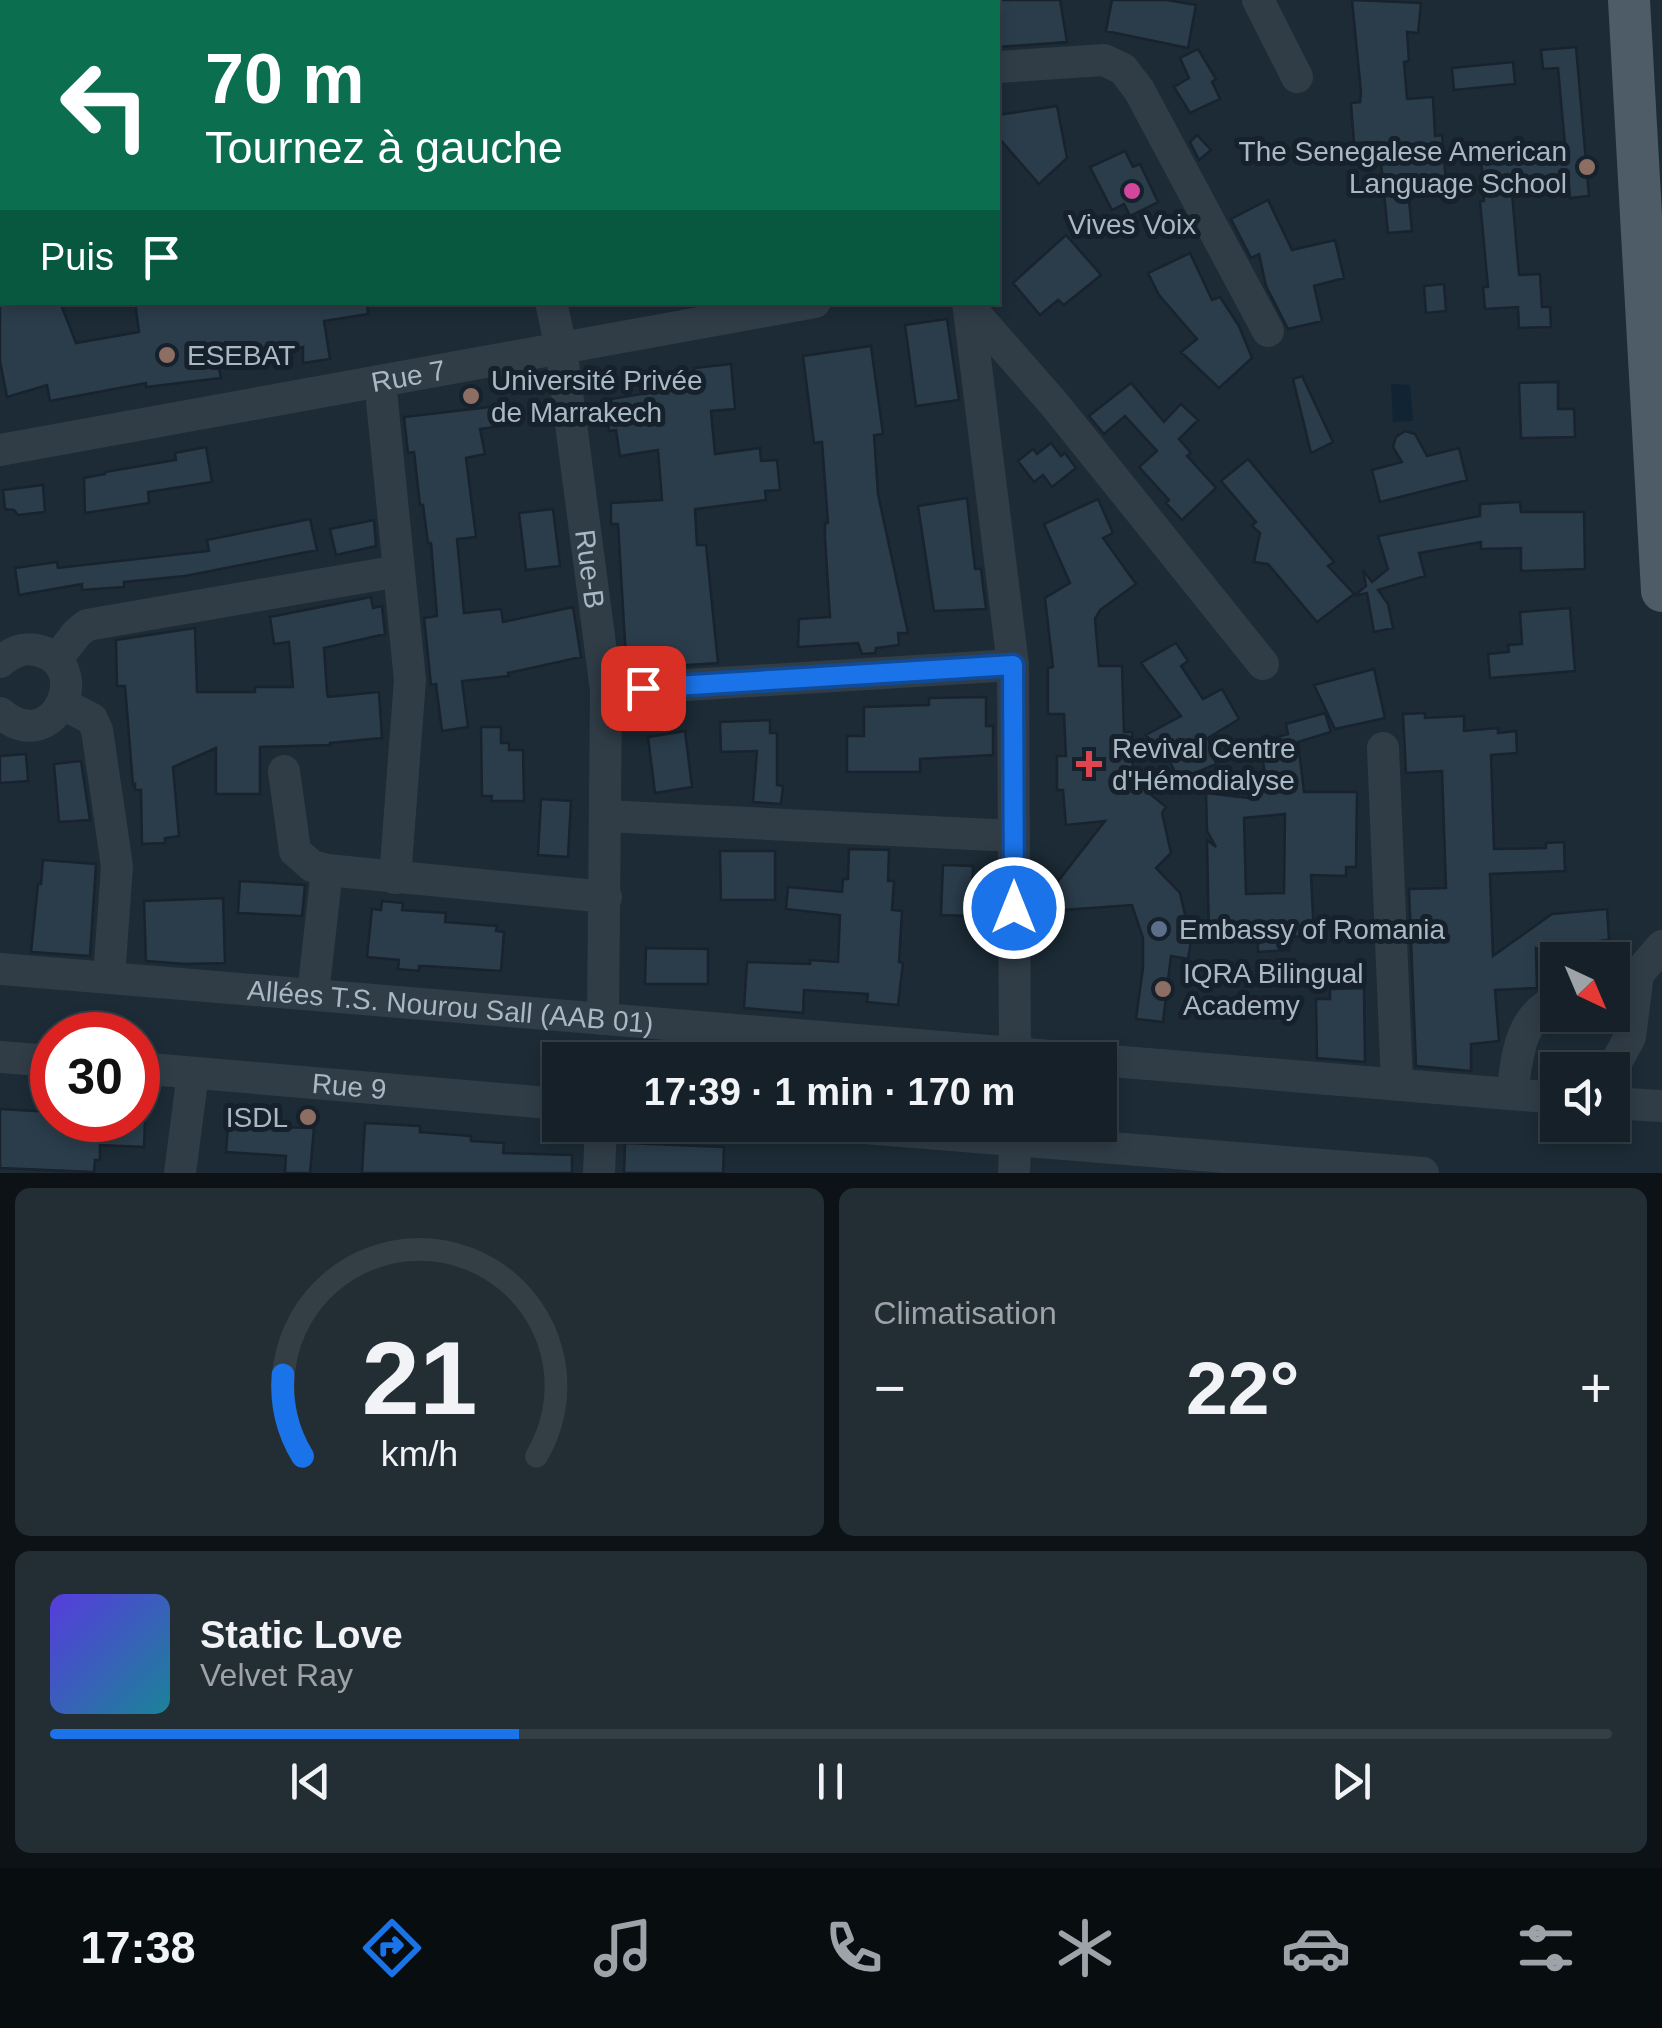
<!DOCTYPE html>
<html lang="fr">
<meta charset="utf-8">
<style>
body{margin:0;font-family:Arial,sans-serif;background:#222d34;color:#f1f3f6;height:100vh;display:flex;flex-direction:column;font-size:38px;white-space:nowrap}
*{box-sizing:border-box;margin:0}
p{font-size:32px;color:#9da3a8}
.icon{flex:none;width:55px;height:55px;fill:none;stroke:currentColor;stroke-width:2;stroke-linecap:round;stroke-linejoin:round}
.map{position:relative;height:1173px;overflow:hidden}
.details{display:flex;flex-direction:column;gap:15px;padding:15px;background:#0c1216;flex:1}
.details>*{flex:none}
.banner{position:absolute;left:0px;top:0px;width:1000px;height:305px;box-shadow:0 5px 15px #0003,0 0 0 2px #343e45;background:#0b6e4f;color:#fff;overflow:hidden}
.needle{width:65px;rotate:136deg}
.buttons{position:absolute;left:1540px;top:942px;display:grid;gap:20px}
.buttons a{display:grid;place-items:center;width:90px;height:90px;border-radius:0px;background:#152028;box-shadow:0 5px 15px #0003,0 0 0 2px #343e45;font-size:50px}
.speed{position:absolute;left:30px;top:1012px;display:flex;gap:20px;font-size:50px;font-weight:700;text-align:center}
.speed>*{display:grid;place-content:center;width:130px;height:130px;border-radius:50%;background:#152028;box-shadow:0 5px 15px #0003,0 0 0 2px #343e45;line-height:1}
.speed .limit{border:15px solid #d22;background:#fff;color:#111}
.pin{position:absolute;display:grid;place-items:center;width:85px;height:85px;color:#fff;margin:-42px;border-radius:20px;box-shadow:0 5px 15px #0006}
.me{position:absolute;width:110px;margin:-55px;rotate:0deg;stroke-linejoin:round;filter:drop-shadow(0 0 8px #0008)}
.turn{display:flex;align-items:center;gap:35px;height:210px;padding:0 40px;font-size:45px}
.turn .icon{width:130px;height:130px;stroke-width:2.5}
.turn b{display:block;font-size:70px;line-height:85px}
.then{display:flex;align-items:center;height:95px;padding:0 40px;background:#0003;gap:20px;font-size:38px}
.big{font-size:75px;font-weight:800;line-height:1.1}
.details .card{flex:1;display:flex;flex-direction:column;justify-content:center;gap:15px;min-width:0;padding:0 35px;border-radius:15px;background:#222d34}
.details .dial{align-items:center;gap:0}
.dial svg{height:260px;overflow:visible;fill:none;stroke:#343e45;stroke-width:7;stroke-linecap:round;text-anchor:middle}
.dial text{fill:#f1f3f6;stroke:none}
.song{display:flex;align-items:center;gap:30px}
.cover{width:120px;height:120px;border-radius:15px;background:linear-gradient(135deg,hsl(250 70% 55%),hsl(190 70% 35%))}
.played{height:10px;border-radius:5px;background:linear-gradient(90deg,#1a73e8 30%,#343e45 30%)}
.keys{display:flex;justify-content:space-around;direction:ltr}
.heat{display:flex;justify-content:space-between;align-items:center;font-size:55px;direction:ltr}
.details .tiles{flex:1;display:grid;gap:15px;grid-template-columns:1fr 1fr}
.card:last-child{grid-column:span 2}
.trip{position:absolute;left:542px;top:1042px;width:575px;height:100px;border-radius:0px;background:#152028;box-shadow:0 5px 15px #0003,0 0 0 2px #343e45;font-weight:800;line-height:100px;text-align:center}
.dock{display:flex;height:160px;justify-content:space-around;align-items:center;background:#080d10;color:#9da3a8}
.dock .icon{width:70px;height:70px}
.dock .current{color:#1a73e8}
.dock b{font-size:45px;color:#f1f3f6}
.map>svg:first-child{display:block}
.water{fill:#102434}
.building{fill:#2b3d4b;stroke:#18232d;stroke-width:2.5;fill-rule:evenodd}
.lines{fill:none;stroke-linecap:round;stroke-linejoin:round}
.minor{stroke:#303d47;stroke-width:32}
.major{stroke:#4d5c67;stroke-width:42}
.route-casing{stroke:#114b97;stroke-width:25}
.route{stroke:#1a73e8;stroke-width:18}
.education-dot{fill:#8d6e63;stroke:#16212b;stroke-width:4}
.hotel-dot{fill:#d1479c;stroke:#16212b;stroke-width:4}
.health-dot{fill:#e0444e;stroke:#16212b;stroke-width:4}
.service-dot{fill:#5c6f8a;stroke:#16212b;stroke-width:4}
.labels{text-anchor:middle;stroke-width:10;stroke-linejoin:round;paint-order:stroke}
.poi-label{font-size:28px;fill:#a9b8c5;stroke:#16212b;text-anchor:start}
.street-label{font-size:28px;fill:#a9b8c5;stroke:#16212b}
</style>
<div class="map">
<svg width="1662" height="1173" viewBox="0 0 1662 1173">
<rect width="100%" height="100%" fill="#1c2b36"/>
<!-- water -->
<path class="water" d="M1391 384 1410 385 1413 421 1393 422Z"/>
<!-- building -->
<path class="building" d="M998 0H1060L1067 42 998 47Z
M1112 0H1167L1196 5 1188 48 1106 31Z
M1352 0 1421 3 1418 33 1407 32 1409 61 1404 62 1407 99 1433 97 1435 136 1442 135 1446 181 1411 184 1412 189 1408 190 1412 231 1388 233 1379 142 1354 143 1351 103 1360 102 1361 92Z
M1576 47 1589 196 1570 198 1568 175 1517 180 1518 193H1512L1519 275 1540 274 1542 307H1550L1551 327 1519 328 1518 307 1485 309 1483 287H1488L1480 201H1484L1481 153 1565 145 1558 68 1543 69 1541 50Z
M1198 49 1216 79 1212 82 1220 99 1190 113 1174 87 1189 78 1180 58Z
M1513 62 1515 84 1454 90 1452 68Z
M1057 106 1067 158 1039 184 998 137V115Z
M1197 135 1211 150 1199 160 1190 142Z
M1125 151 1133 167 1140 164 1158 202 1130 216 1124 204 1112 210 1090 167Z
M1268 200 1292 250 1335 240 1344 278 1314 286 1322 321 1288 329 1266 286 1259 254 1251 258 1231 219Z
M1066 235 1101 275 1064 305 1058 300 1040 315 1013 283Z
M1190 253 1212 300 1220 297 1239 326 1252 358 1219 388 1181 352 1197 339 1159 295 1148 273Z
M1444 284 1446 311 1426 313 1424 286Z
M0 302H60L76 343 139 332 135 302H367L368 314 324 321 330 359 303 363V347L254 356 256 364 219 368 221 378 146 387V383L50 401 47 385 7 397 0 361Z
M947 319 959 400 916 406 905 325Z
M871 346 883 434 874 435 878 494 908 633H898L899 645 876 648 875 653 862 654 858 643 798 647 799 619 830 617 825 538V523H828L822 442 814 443 803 356Z
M731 364 735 409 711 411 715 454 760 448 761 461 777 460 780 490 765 491 766 500 695 509 697 545H706L718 663 628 669 625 642 618 524H611V503L662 500 658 450 620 456 616 430 609 431 607 412 613 411 611 399 678 388V379L695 378 694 368Z
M1302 376 1333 442 1311 453 1293 379Z
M1558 382V409H1574L1575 437 1521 438 1519 383Z
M1131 383 1164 422 1181 404 1198 420 1179 439 1191 453 1187 456 1216 488 1182 520 1166 503 1169 500 1139 467 1157 451 1125 416 1104 434 1089 416Z
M498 406 501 426 480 429 485 454 466 458 476 537 457 539 464 613 501 609 503 622 573 607 581 657 508 673 509 676 462 681 468 727 442 731 436 684 431 685 424 618 437 616 431 543H428L423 505H420L414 452 408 453 404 417Z
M1405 431 1415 434 1427 456 1459 448 1467 480 1380 502 1372 470 1402 462 1393 447 1396 437Z
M1051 443 1061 456 1065 453 1076 468 1052 487 1043 475 1034 482 1018 461 1033 449 1037 454Z
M206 447 212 482 148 492 149 503 85 513 84 478 105 474V472L176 460 175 453Z
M1248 459 1334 562 1328 566 1354 594 1317 622 1268 564 1254 562 1260 533 1252 526 1256 522 1221 481Z
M43 485 45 512 18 515 14 510 5 509 3 490Z
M967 498 975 569H981L986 609 934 611 918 506Z
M1098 499 1113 533 1103 538 1136 584 1100 610 1095 619 1099 666H1122L1124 732H1132L1133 780 1166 807 1162 813 1171 853 1156 868 1180 893 1191 941 1188 959 1171 956 1163 1022 1136 1019 1143 968V938L1132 905 1034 912 1105 821 1066 825 1063 790H1057V756H1066L1064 714H1048V668L1053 667 1045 598 1070 583 1044 524Z
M1520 502 1521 512H1584L1585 569 1521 571V548L1481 549V542L1419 553 1425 576 1378 590 1388 604 1393 628 1374 632 1367 593 1354 596 1366 586 1363 570 1372 582 1388 569 1378 536 1480 516V504Z
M553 509 560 566 526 570 519 513Z
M310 519 317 550 185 576 124 582V587L82 590V584L19 595 15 568 57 562 58 568 209 551 207 540Z
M374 520 376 546 336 555 330 529Z
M371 597 373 608 382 606 385 634 324 648 327 692 328 697 379 692 382 738 330 743V745L260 747V794H216V748L173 767 179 836 165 838V843L142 844 141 790H135V784L133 785 125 686H117L116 640 195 628 197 692H255V687H293L289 642 274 644 270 617Z
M1570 608 1575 671 1490 678 1488 654 1509 652 1508 645 1522 644 1520 612Z
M1176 643 1188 661 1181 666 1203 699 1222 689 1239 719 1208 738 1216 764 1179 780 1168 758 1146 735 1181 716 1141 663Z
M1374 669 1385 718 1335 729 1314 685Z
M986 697V726H993V755L920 759V772H847V736H864V707L929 705V698Z
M1325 713 1331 732 1298 742 1304 792H1357L1356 867H1346V876L1311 875 1314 936 1288 937 1289 950 1258 952V937L1209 938 1207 840 1216 847 1207 831 1206 793 1258 799 1256 782 1266 781 1263 761 1272 760 1267 740 1288 734 1286 724ZM1285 814 1284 893 1246 894 1244 818Z
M1425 713V718L1464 716V731L1498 728V733L1516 731 1517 753 1491 755 1494 849 1546 848V843L1564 842 1565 871 1490 874 1493 956 1552 914 1607 909 1609 940 1589 942 1590 945 1540 950 1536 948 1537 988 1495 990 1499 1041 1471 1044V1071L1416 1066 1409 889 1446 888 1442 771 1406 773 1403 714Z
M770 720V733H777V785L783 786 781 804 753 802 757 751 721 752 720 722Z
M481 727H501V743H509V750H523L524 801H491L492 796H482Z
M685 731 692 787 655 793 648 737Z
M26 754 28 781 0 783V756Z
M81 761 90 820 59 822 54 764Z
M541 799 571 801 568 857 538 855Z
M849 849 889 850 888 881H894L892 910 902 911 899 962 903 963 898 1005 867 1002 868 994 804 990 803 1013 744 1008 747 962 810 964V960L838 962 840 915 786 909 788 887 842 892 843 879H848Z
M720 851H775V900H721Z
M43 860 96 864 90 956 31 952 38 884H41Z
M943 865 973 866 971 916 941 915Z
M240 881 305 885 302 916 238 913Z
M223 898 225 963 186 964 146 961 144 901Z
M382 901 403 903 402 910 446 913 445 922 497 926 496 931 504 932 501 971 425 966H419V971L398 969 399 960 367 957 372 909 381 910Z
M646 948 708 949V984H645Z
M1364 988 1365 1062 1317 1058 1316 999H1330V989Z
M0 1109 52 1112V1120L145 1121 144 1147 100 1145V1160H95L94 1172 0 1168Z
M365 1123 420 1126V1132L471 1136V1141L504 1143 503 1153 572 1155V1173H362Z
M228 1126 314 1128 310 1173H285L286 1156 226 1152Z
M625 1143 724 1147 723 1173H624Z"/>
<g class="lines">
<!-- minor -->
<g class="minor">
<path d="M480 0 481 2"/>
<path d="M904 0V2"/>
<path d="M1258 0 1297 77"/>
<path d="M573 2 582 0"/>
<path d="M998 67 1104 60 1123 69 1139 90 1268 331"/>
<path d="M0 187H2"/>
<path id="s1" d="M551 302 561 348 606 690 603 1019"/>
<path d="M968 302 1013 665 1015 1060"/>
<path d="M969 307 1055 405 1263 664"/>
<path d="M380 381 410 680 395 878"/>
<path id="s2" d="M0 450 815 302"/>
<path d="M56 660 77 633 87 625 399 571"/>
<path d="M0 662C11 653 22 647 36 650 97 662 55 760 0 713"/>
<path d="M606 690 1013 665"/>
<path d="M63 704 92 719 97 730 117 866 109 977"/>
<path d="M1383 748 1397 1083"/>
<path d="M284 771 295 851 312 866 327 870 606 897"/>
<path d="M606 816 1014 836"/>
<path id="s3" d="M0 969 1558 1098"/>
<path d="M313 994 327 870"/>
<path d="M0 1057 52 1061"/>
<path id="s4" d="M138 1068 560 1104"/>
<path d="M1612 1070 1630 1037 1638 974 1662 946"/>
<path d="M1512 1093C1518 1055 1518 1018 1558 999"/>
<path d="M1612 1103 1662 1106"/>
<path d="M827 1125 1423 1173"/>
<path d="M180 1173 193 1073"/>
<path d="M599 1173 601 1125"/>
<path d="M1014 1173 1016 1125"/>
</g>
<!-- major -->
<path class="major" d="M1629 0 1662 591"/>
</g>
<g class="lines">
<defs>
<path id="route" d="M643 688 1013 665 1014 908"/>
</defs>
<!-- route casing -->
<use href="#route" class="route-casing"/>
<!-- route -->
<use href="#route" class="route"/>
</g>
<!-- markers -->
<g class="education-dot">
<circle cx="1587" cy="167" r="10"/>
<circle cx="167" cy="355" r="10"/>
<circle cx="471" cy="396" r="10"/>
<circle cx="1163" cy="989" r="10"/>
<circle cx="308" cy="1117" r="10"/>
</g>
<circle class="hotel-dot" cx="1132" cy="191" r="10"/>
<path class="health-dot" d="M1084 749h10v10h10v10h-10v10h-10v-10h-10v-10h10z"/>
<circle class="service-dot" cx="1159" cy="929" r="10"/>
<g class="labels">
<!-- poi labels -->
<g class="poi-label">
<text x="1567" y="161" text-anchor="end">The Senegalese American<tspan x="1567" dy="32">Language School</tspan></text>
<text x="1132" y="234" text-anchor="middle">Vives Voix</text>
<text x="187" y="365">ESEBAT</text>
<text x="491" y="390">Université Privée<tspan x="491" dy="32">de Marrakech</tspan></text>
<text x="1112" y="758">Revival Centre<tspan x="1112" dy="32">d'Hémodialyse</tspan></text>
<text x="1179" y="939">Embassy of Romania</text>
<text x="1183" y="983">IQRA Bilingual<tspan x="1183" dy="32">Academy</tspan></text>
<text x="288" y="1127" text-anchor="end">ISDL</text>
</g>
<!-- street labels -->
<g class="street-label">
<text dy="10" stroke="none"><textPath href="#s2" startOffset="415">Rue 7</textPath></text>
<text dy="10" stroke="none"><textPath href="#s1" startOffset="270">Rue-B</textPath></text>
<text dy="10" stroke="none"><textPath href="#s3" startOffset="452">Allées T.S. Nourou Sall (AAB 01)</textPath></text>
<text dy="10" stroke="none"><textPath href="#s4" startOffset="212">Rue 9</textPath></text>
</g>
</g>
</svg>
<div class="buttons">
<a><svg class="needle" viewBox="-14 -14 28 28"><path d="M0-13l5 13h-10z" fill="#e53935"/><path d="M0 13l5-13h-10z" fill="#9da3a8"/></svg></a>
<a><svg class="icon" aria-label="sound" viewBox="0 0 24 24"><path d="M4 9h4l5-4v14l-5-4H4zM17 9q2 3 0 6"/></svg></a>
</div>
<div class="speed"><div class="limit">30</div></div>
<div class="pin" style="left:643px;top:688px;background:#d93025"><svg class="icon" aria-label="arrive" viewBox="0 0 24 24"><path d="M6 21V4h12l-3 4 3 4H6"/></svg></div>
<svg class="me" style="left:1014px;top:908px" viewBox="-20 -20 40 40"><circle r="17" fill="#1a73e8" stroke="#fff" stroke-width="3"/><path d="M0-11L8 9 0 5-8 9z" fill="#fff"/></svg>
<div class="trip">17:39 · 1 min · 170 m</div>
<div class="banner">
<div class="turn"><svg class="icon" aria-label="left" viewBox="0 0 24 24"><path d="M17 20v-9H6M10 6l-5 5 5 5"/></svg><div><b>70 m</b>Tournez à gauche</div></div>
<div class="then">Puis<svg class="icon" aria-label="arrive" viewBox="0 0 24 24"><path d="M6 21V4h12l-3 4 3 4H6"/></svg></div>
</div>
</div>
<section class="details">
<div class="tiles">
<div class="card dial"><svg viewBox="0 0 100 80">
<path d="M14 69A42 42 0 1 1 86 69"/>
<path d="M14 69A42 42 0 0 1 8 44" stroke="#1a73e8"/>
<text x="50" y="56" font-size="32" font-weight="700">21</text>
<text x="50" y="72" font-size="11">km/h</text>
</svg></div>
<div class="card"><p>Climatisation</p>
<div class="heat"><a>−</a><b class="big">22°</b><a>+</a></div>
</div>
<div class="card">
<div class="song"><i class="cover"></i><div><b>Static Love</b><p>Velvet Ray</p></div></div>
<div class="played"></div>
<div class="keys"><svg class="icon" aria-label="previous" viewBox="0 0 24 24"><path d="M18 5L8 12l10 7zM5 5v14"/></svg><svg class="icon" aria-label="pause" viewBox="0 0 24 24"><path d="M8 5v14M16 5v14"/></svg><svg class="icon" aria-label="next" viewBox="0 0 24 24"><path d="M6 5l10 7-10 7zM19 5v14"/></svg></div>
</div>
</div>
</section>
<nav class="dock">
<b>17:38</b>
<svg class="icon current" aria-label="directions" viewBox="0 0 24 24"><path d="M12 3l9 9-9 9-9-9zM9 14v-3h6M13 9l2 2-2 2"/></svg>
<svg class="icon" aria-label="music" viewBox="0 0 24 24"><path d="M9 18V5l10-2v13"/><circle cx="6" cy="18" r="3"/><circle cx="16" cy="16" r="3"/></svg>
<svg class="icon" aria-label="phone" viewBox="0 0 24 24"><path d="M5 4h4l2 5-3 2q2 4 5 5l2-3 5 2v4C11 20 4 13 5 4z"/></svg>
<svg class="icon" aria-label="climate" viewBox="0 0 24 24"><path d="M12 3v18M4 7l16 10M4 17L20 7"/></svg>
<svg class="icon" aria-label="car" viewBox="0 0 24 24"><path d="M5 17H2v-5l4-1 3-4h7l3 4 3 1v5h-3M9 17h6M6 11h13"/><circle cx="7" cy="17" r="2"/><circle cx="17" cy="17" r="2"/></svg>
<svg class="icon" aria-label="filters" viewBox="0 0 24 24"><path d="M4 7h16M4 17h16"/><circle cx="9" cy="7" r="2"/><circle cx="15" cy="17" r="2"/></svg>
</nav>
